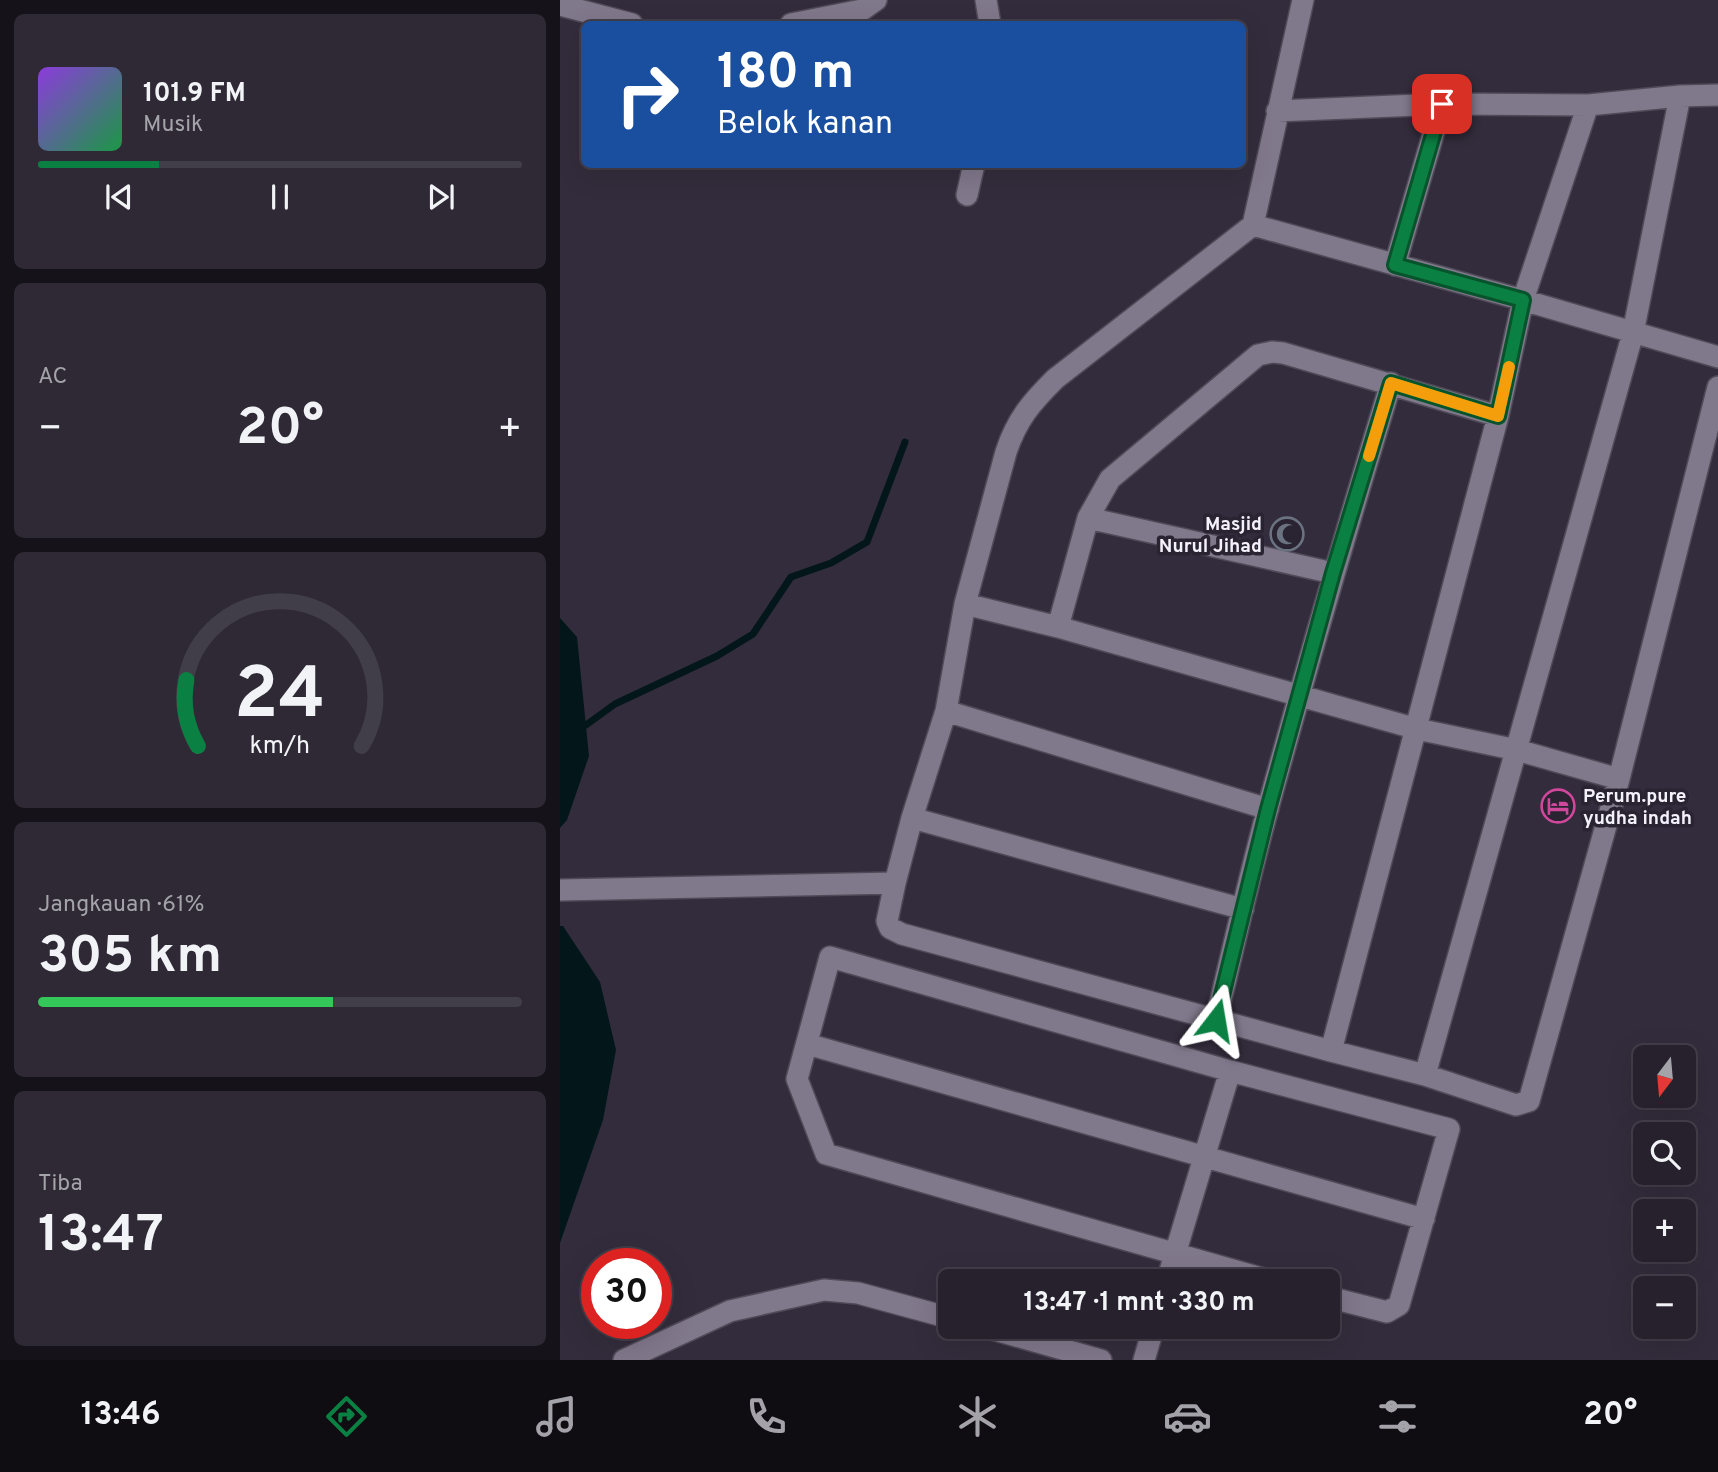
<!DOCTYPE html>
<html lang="id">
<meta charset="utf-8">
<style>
body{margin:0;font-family:Overpass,sans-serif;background:#2e2935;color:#f1f3f6;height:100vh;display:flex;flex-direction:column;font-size:26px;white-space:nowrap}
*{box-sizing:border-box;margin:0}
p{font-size:23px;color:#a4a3aa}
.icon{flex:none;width:38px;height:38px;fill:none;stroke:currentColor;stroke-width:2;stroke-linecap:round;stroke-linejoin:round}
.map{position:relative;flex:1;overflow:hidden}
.panel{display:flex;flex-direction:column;gap:14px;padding:14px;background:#151219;width:560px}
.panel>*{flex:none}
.guide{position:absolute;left:21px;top:21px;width:665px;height:147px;border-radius:10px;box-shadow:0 7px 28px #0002,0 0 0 2px #423e49;background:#1a4fa0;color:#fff;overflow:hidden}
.needle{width:46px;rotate:196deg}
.fabs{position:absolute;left:1073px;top:1045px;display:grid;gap:14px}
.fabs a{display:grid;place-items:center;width:63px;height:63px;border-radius:10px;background:#26212d;box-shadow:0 7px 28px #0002,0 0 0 2px #423e49;font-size:35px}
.speed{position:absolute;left:21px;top:1248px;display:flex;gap:14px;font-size:35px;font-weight:700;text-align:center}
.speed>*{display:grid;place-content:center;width:91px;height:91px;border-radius:50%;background:#26212d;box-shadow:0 7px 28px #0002,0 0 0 2px #423e49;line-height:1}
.speed .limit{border:10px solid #d22;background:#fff;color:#111}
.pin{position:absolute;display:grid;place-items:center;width:60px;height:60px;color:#fff;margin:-30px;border-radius:14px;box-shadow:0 4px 10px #0006}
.me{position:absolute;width:77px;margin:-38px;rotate:14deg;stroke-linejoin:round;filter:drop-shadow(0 0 5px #0008)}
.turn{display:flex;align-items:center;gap:24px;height:147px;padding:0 21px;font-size:32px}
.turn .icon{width:91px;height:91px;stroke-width:2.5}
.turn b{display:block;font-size:49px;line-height:60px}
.big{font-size:52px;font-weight:700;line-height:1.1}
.panel .card{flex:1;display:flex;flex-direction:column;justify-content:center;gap:10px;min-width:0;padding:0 24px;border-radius:10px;background:#2e2935}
.panel .dial{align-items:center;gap:0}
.dial svg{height:182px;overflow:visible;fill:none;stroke:#423e49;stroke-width:7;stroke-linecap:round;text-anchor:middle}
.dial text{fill:#f1f3f6;stroke:none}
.song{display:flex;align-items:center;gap:21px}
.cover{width:84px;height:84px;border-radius:10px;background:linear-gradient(135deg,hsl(270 70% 55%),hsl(140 70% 35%))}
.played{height:7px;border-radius:4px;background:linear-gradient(90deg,#0b8043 25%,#423e49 25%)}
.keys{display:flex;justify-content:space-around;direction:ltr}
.heat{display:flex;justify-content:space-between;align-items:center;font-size:38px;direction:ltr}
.charge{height:10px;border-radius:5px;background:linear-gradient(90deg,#34c759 61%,#423e49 0)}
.trip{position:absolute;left:378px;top:1269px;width:402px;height:70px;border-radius:10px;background:#26212d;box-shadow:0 7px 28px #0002,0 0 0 2px #423e49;font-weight:700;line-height:70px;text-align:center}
.menu{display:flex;height:112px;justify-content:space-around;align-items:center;background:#0f0d12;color:#a4a3aa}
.menu .icon{width:49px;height:49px}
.menu .on{color:#0b8043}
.menu b{font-size:32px;color:#f1f3f6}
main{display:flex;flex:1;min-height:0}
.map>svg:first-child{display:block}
.water{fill:#03171a}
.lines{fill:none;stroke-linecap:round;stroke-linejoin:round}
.stream{stroke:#03171a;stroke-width:7}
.minor-casing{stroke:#4f4a57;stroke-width:24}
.minor{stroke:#80788b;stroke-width:21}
.route-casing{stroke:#07532c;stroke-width:18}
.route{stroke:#0b8043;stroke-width:12}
.slow{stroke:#f59e0b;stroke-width:12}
.labels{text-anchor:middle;stroke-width:7;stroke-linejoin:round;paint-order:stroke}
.poi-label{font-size:19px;font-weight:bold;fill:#f5f1fb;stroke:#292332;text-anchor:end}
</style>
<main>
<section class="panel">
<div class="card">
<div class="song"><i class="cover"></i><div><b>101.9 FM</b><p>Musik</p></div></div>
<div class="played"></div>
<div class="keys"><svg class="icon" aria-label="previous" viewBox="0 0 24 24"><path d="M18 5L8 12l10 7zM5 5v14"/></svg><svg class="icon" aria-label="pause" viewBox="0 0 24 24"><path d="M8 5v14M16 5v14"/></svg><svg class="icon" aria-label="next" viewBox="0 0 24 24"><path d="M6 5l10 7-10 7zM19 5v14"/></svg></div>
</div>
<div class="card"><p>AC</p>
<div class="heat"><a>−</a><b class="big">20°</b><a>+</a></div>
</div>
<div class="card dial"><svg viewBox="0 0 100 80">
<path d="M14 69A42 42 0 1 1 86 69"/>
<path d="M14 69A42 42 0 0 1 9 40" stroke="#0b8043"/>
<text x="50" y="56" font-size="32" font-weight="700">24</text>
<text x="50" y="72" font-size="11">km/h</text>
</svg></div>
<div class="card"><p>Jangkauan · 61%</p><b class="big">305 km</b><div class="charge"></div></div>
<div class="card"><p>Tiba</p><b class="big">13:47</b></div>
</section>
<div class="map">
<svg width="1158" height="1360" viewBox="0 0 1158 1360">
<rect width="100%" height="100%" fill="#332c3c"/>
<!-- water -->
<path class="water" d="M0 618 17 637 29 756 7 820 0 828Z
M0 926H3L40 982 56 1050 43 1120 0 1243Z"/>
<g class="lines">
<!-- stream -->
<path class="stream" d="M26 725 55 704 157 656 193 634 231 577 271 563 307 542 345 442"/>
<defs>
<path id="minor" d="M426 0 430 24
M743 0 693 225 963 300 1158 357
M0 5 72 24
M231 24 302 10 316 0
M717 111 882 104 1028 105 1120 96 1158 95
M407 195 414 164
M693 225 495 379C471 403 457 419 446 452L405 604 386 711 352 818 335 883 327 921 330 928 342 934 771 1051 865 1075 956 1105 969 1101 1059 779 1158 387
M835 265 882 104
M528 518 773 573
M405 604 498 627 857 729 957 750 1059 779
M498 627 528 518 550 479 698 355 712 352 723 353 938 416
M386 711 708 809
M352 818 683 909
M0 890 335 883
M656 1020C673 949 689 878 708 808 747 666 788 524 831 383
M247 1044 864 1219
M771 1051 938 416 963 300 1028 105
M670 1071 889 1129 839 1305 827 1312 768 1297
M865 1075 1073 333 1120 96
M607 1281C628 1211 649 1141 670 1071L270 957 237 1079 266 1154 711 1281
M421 1326 541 1360
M64 1360 170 1311 264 1290 298 1293 390 1318
M584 1360 594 1326"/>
</defs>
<!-- minor casing -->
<use href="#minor" class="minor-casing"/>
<!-- minor -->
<use href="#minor" class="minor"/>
</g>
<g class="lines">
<defs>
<path id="route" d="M656 1020 708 809 773 573 831 383 938 416 963 300 835 265 882 104"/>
</defs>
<!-- route casing -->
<use href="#route" class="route-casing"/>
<!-- route -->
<use href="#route" class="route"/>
<!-- slow -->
<path class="slow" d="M809 456 831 383 938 416 949 367"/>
</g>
<!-- icons -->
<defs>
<symbol id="mosque-ring" viewBox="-11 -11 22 22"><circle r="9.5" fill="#292332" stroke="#6b7280" stroke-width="1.5"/><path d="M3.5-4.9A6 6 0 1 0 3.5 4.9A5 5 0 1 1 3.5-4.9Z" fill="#6b7280"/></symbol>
<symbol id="hotel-ring" viewBox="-11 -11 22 22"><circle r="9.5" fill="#292332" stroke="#d1479c" stroke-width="1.5"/><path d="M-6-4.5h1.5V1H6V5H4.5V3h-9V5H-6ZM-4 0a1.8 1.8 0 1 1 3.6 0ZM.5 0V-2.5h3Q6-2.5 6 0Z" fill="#d1479c"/></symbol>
</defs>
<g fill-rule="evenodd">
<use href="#mosque-ring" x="708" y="515" width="38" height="38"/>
<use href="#hotel-ring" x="979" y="787" width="38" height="38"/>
</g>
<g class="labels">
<!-- poi labels -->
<g class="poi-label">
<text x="702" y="530">Masjid<tspan x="702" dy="22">Nurul Jihad</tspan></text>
<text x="1023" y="802" text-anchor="start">Perum.pure<tspan x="1023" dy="22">yudha indah</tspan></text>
</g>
</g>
</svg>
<div class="fabs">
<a><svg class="needle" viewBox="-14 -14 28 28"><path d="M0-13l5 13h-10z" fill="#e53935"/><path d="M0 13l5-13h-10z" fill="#a4a3aa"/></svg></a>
<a><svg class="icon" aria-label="search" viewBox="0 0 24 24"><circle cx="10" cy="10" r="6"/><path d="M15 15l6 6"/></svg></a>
<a>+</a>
<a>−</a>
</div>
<div class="speed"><div class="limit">30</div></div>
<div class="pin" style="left:882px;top:104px;background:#d93025"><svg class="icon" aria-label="arrive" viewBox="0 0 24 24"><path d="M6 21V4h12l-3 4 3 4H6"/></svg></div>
<svg class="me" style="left:656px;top:1020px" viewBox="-20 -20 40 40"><path d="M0-17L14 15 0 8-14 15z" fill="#0b8043" stroke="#fff" stroke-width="4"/></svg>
<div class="trip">13:47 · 1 mnt · 330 m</div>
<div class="guide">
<div class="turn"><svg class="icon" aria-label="right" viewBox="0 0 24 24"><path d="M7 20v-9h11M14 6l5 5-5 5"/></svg><div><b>180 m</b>Belok kanan</div></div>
</div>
</div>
</main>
<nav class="menu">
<b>13:46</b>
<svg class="icon on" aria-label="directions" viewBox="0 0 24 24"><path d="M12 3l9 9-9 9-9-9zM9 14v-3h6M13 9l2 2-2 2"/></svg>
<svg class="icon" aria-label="music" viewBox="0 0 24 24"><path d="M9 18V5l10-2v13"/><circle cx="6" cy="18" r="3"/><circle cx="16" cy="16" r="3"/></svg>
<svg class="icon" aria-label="phone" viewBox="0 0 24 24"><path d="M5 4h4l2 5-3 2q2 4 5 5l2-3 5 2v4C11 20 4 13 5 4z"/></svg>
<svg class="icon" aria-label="climate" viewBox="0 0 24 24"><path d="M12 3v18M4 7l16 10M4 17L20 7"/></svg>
<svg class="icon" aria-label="car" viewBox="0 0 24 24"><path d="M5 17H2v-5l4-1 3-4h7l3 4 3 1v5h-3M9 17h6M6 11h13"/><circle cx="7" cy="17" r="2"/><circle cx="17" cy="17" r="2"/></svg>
<svg class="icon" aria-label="filters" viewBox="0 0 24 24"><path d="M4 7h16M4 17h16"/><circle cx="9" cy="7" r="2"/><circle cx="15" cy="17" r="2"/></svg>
<b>20°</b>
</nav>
